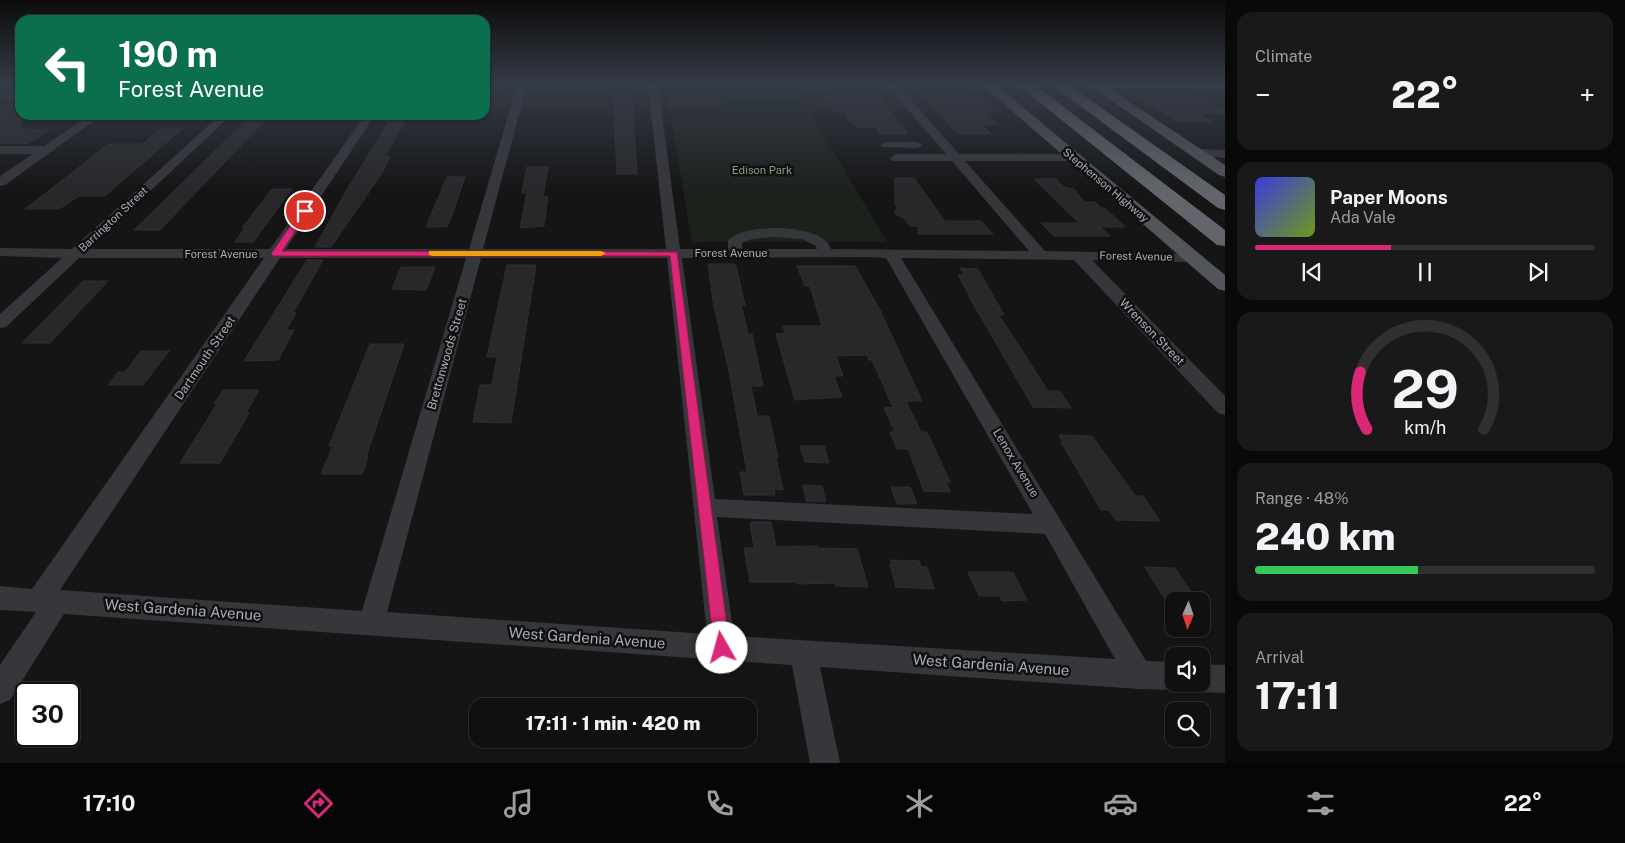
<!DOCTYPE html>
<meta charset="utf-8">
<style>
body{margin:0;font-family:"Public Sans",sans-serif;background:#191919;color:#f1f3f6;height:100vh;display:flex;flex-direction:column;font-size:19px;white-space:nowrap}
*{box-sizing:border-box;margin:0}
p{font-size:16px;color:#9c9d9f}
.icon{flex:none;width:28px;height:28px;fill:none;stroke:currentColor;stroke-width:2;stroke-linecap:round;stroke-linejoin:round}
.map{position:relative;flex:1;overflow:hidden}
.details{display:flex;flex-direction:column;gap:12px;padding:12px;background:#090909;width:400px}
.details>*{flex:none}
.top-card{position:absolute;left:15px;top:15px;width:475px;height:105px;border-radius:15px;box-shadow:0 1px 4px #0004,0 0 0 1px #303030;background:#0b6e4f;color:#fff;overflow:hidden}
.needle{width:32px;rotate:182deg}
.tools{position:absolute;left:1165px;top:592px;display:grid;gap:10px}
.tools a{display:grid;place-items:center;width:45px;height:45px;border-radius:10px;background:#101010;box-shadow:0 1px 4px #0004,0 0 0 1px #303030;font-size:25px}
.speed{position:absolute;left:15px;top:682px;display:flex;gap:10px;font-size:25px;font-weight:700;text-align:center}
.speed>*{display:grid;place-content:center;width:65px;height:65px;border-radius:50%;background:#101010;box-shadow:0 1px 4px #0004,0 0 0 1px #303030;line-height:1}
.speed .limit{border:2px solid #111;border-radius:8px;background:#fff;color:#111}
.pin{position:absolute;display:grid;place-items:center;width:42px;height:42px;color:#fff;margin:-21px;border:2px solid #fff;border-radius:50%;box-shadow:0 1px 5px #0007}
.me{position:absolute;width:55px;margin:-28px;rotate:353deg;stroke-linejoin:round;filter:drop-shadow(0 0 4px #0008)}
.turn{display:flex;align-items:center;gap:18px;height:105px;padding:0 20px;font-size:22px}
.turn .icon{width:65px;height:65px;stroke-width:2.5}
.turn b{display:block;font-size:35px;line-height:42px}
.big{font-size:38px;font-weight:800;line-height:1.1}
.details .tile{flex:1;display:flex;flex-direction:column;justify-content:center;gap:8px;min-width:0;padding:0 18px;border-radius:15px;background:#191919}
.details .dial{align-items:center;gap:0}
.dial svg{height:130px;overflow:visible;fill:none;stroke:#303030;stroke-width:7;stroke-linecap:round;text-anchor:middle}
.dial text{fill:#f1f3f6;stroke:none}
.song{display:flex;align-items:center;gap:15px}
.cover{width:60px;height:60px;border-radius:8px;background:linear-gradient(135deg,hsl(240 70% 55%),hsl(80 70% 35%))}
.played{height:5px;border-radius:2px;background:linear-gradient(90deg,#db2777 40%,#303030 40%)}
.keys{display:flex;justify-content:space-around;direction:ltr}
.heat{display:flex;justify-content:space-between;align-items:center;font-size:28px;direction:ltr}
.charge{height:8px;border-radius:4px;background:linear-gradient(90deg,#34c759 48%,#303030 0)}
.trip{position:absolute;left:469px;top:698px;width:288px;height:50px;border-radius:15px;background:#101010;box-shadow:0 1px 4px #0004,0 0 0 1px #303030;font-weight:800;line-height:50px;text-align:center}
.tabs{display:flex;height:80px;justify-content:space-around;align-items:center;background:#060606;color:#9c9d9f}
.tabs .icon{width:35px;height:35px}
.tabs .selected{color:#db2777}
.tabs b{font-size:22px;color:#f1f3f6}
main{display:flex;flex:1;min-height:0}
.map>svg:first-child{display:block}
.built{fill:#212123}
.green{fill:#1b211b}
.building{fill:#28282a;stroke:#2f2f32}
.lines{fill:none;stroke-linecap:round;stroke-linejoin:round}
.minor{fill:#36373b;fill-rule:evenodd}
.major{fill:#52555a;fill-rule:evenodd}
.highway{fill:#62666c;fill-rule:evenodd}
.route{fill:#db2777;stroke:#8e194d}
.slow{fill:#f59e0b}
.labels{text-anchor:middle;stroke-width:5;stroke-linejoin:round;paint-order:stroke}
.far-park-label{font-size:11px;fill:#81a27d;stroke:#101011}
.far-street-label{font-size:11px;fill:#a6aeb7;stroke:#101011}
.street-label{font-size:12px;fill:#a6aeb7;stroke:#101011}
.near-street-label{font-size:15px;fill:#a6aeb7;stroke:#101011}
</style>
<main>
<div class="map">
<svg width="1225" height="763" viewBox="0 0 1225 763">
<rect width="100%" height="100%" fill="#151516"/>
<!-- built -->
<path class="built" d="M666 85H794L803 100H724L726 107 669 106Z"/>
<!-- green -->
<path class="green" d="M683 85 738 87 739 89 738 91H702L700 92 702 95H692L686 93 683 88 686 87Z
M724 100H803L887 242H692L669 106 726 107Z"/>
<!-- building -->
<path class="building" d="M613 87H631L637 174H617Z
M838 92H875L908 134H880L875 127H857L854 123 847 119 845 111H834L824 97H841Z
M959 93 964 97H979L995 112H984L998 125H982L991 134H958L920 94Z
M1131 93 1193 94 1225 111V113L1199 114 1213 122H1178Z
M0 106H20V129L50 130 27 144H0Z
M252 115H270L160 230H134Z
M392 117H407L385 157H390L382 173 331 247H315L345 193Z
M160 129H182L105 196H79L59 209H25L109 144H143Z
M527 167H548L543 197H548L544 226 520 228 527 193H522Z
M447 177H465L452 215 447 227H426Z
M895 178H914L945 221H981L993 234H918V226H910L905 219 895 214 897 207 895 204Z
M1034 179H1056L1064 187 1074 189 1084 202H1095L1101 208 1106 209 1125 227H1100L1110 236H1054L1041 223H1079Z
M272 189H292L253 242H235L245 228H242Z
M307 260H323L293 313H296L286 330H294L278 360 244 361Z
M708 264H733L736 266 745 305H741L748 334H752L763 386H751L757 416H769L778 458H776L783 490 774 489 775 495H744L740 472H747L728 366 714 307Z
M507 265H536L511 423 473 422 480 385H492L497 357H487Z
M797 266H855L880 310 922 401H906L921 432H927L950 482 946 481 950 492 924 491 908 449H897L890 432H895L884 408 893 407 872 360H869L867 355 836 356 843 376H834L842 397 795 400 776 334 785 333 783 326H822L810 286H805Z
M401 267H435L426 290 392 289Z
M960 268 978 269 1004 315H999L1048 391H1060L1071 408 1033 407 968 295H969L958 275H964Z
M83 281H108L50 343H22Z
M370 344H404L366 457H368L362 474H321L333 446H329Z
M141 351H169L143 385H108L118 372H125Z
M223 390H259L246 413H249L220 463H180L217 404H214Z
M1059 435 1092 436 1135 496H1143L1160 521 1116 520 1109 510H1101L1061 442H1063Z
M800 446H824L829 463 805 462Z
M803 485 822 486 826 502 806 501Z
M891 487H910L917 504H897Z
M750 522H771L776 547 817 546V548L857 549 868 587 836 586 835 583 798 584 797 582H750L744 548H754Z
M891 560 919 561 921 567H927L934 589 896 587 890 564 892 565Z
M1145 567 1175 568 1197 601H1166Z
M968 572H1013L1027 600 1002 601 1000 596H979Z"/>
<g class="lines">
<!-- minor -->
<path class="minor" d="M517 85H527L483 249H666L648 85H658L680 249H728V241C741 222 825 223 831 249L1029 251 952 161H892L890 158 896 154H946L887 85H898L959 154H1077L1079 157 1073 161H965L1045 251 1197 254 1200 257 1197 260 1192 262 1092 260 1225 396V415L1218 413 1074 260 901 258 1146 661 1174 662V684H1185L1184 686 1174 690 1139 689 820 667 840 763H810L792 665 64 614 10 700 0 704V665L36 612 0 610V586L32 589 264 258H79L6 327 0 328V314L62 258 0 256V248L72 249 220 115H231L89 249H270L365 115H375L286 249H469ZM771 237 802 239 816 246 817 249H742V243L752 239ZM867 257 886 258 1033 514 715 499 682 258ZM280 258H466L362 611 60 590ZM481 258H667L707 634 387 612ZM717 517 1045 534 1115 659 734 636Z
M1225 85V91L1096 89 1091 86Z
M0 93H20V99H0Z
M90 115H102L5 185 0 186V176L33 154H0V146H44Z
M886 142H917L923 145 917 148 882 147 880 145Z
M1197 149 1225 150V158L1193 156 1191 153Z
M1201 664 1225 665V693L1201 692 1191 688 1190 684H1201Z"/>
<!-- major -->
<path class="major" d="M982 85H996L1225 275V291L1218 289Z
M1089 85H1104L1225 165V177L1219 175Z"/>
<!-- highway -->
<path class="highway" d="M1018 85H1035L1225 230V246L1217 245Z
M1052 85H1069L1225 195V210L1218 208Z"/>
</g>
<!-- sky -->
<linearGradient id="sky" x2="0" y2="1"><stop stop-color="#0c0c0c"/><stop offset="0.44" stop-color="#353b47"/><stop offset="1" stop-color="#353b47" stop-opacity="0"/></linearGradient>
<rect width="1225" height="192" fill="url(#sky)"/>
<!-- route -->
<path class="route" d="M305 208 309 211 282 251 677 252 730 648 728 654 722 656 717 654 714 648 670 256H273L271 254 302 209Z"/>
<!-- slow -->
<path class="slow" d="M429 251H601L606 253 601 256H432L429 255Z"/>
<g class="labels">
<!-- far-park labels -->
<g class="far-park-label">
<text x="762" y="174">Edison Park</text>
</g>
<!-- far-street labels -->
<g class="far-street-label">
<text transform="translate(1106 185) rotate(40)" y="4">Stephenson Highway</text>
<text transform="translate(113 219) rotate(-43)" y="4">Barrington Street</text>
<text x="731" y="257">Forest Avenue</text>
<text x="221" y="258">Forest Avenue</text>
<text transform="translate(1136 256) rotate(1)" y="4">Forest Avenue</text>
</g>
<!-- street labels -->
<g class="street-label">
<text transform="translate(1152 332) rotate(46)" y="4">Wrenson Street</text>
<text transform="translate(447 354) rotate(-74)" y="4">Brettonwoods Street</text>
<text transform="translate(205 358) rotate(-56)" y="4">Dartmouth Street</text>
<text transform="translate(1016 463) rotate(59)" y="4">Lenox Avenue</text>
</g>
<!-- near-street labels -->
<g class="near-street-label">
<text transform="translate(183 610) rotate(4)" y="5">West Gardenia Avenue</text>
<text transform="translate(587 638) rotate(4)" y="5">West Gardenia Avenue</text>
<text transform="translate(991 665) rotate(4)" y="5">West Gardenia Avenue</text>
</g>
</g>
</svg>
<div class="tools">
<a><svg class="needle" viewBox="-14 -14 28 28"><path d="M0-13l5 13h-10z" fill="#e53935"/><path d="M0 13l5-13h-10z" fill="#9c9d9f"/></svg></a>
<a><svg class="icon" aria-label="sound" viewBox="0 0 24 24"><path d="M4 9h4l5-4v14l-5-4H4zM17 9q2 3 0 6"/></svg></a>
<a><svg class="icon" aria-label="search" viewBox="0 0 24 24"><circle cx="10" cy="10" r="6"/><path d="M15 15l6 6"/></svg></a>
</div>
<div class="speed"><div class="limit">30</div></div>
<div class="pin" style="left:305px;top:211px;background:#d93025"><svg class="icon" aria-label="arrive" viewBox="0 0 24 24"><path d="M6 21V4h12l-3 4 3 4H6"/></svg></div>
<svg class="me" style="left:722px;top:648px" viewBox="-20 -20 40 40"><circle r="19" fill="#fff"/><path d="M0-13L10 11 0 6-10 11z" fill="#db2777"/></svg>
<div class="trip">17:11 · 1 min · 420 m</div>
<div class="top-card">
<div class="turn"><svg class="icon" aria-label="left" viewBox="0 0 24 24"><path d="M17 20v-9H6M10 6l-5 5 5 5"/></svg><div><b>190 m</b>Forest Avenue</div></div>
</div>
</div>
<section class="details">
<div class="tile"><p>Climate</p>
<div class="heat"><a>−</a><b class="big">22°</b><a>+</a></div>
</div>
<div class="tile">
<div class="song"><i class="cover"></i><div><b>Paper Moons</b><p>Ada Vale</p></div></div>
<div class="played"></div>
<div class="keys"><svg class="icon" aria-label="previous" viewBox="0 0 24 24"><path d="M18 5L8 12l10 7zM5 5v14"/></svg><svg class="icon" aria-label="pause" viewBox="0 0 24 24"><path d="M8 5v14M16 5v14"/></svg><svg class="icon" aria-label="next" viewBox="0 0 24 24"><path d="M6 5l10 7-10 7zM19 5v14"/></svg></div>
</div>
<div class="tile dial"><svg viewBox="0 0 100 80">
<path d="M14 69A42 42 0 1 1 86 69"/>
<path d="M14 69A42 42 0 0 1 10 34" stroke="#db2777"/>
<text x="50" y="56" font-size="32" font-weight="700">29</text>
<text x="50" y="72" font-size="11">km/h</text>
</svg></div>
<div class="tile"><p>Range · 48%</p><b class="big">240 km</b><div class="charge"></div></div>
<div class="tile"><p>Arrival</p><b class="big">17:11</b></div>
</section>
</main>
<nav class="tabs">
<b>17:10</b>
<svg class="icon selected" aria-label="directions" viewBox="0 0 24 24"><path d="M12 3l9 9-9 9-9-9zM9 14v-3h6M13 9l2 2-2 2"/></svg>
<svg class="icon" aria-label="music" viewBox="0 0 24 24"><path d="M9 18V5l10-2v13"/><circle cx="6" cy="18" r="3"/><circle cx="16" cy="16" r="3"/></svg>
<svg class="icon" aria-label="phone" viewBox="0 0 24 24"><path d="M5 4h4l2 5-3 2q2 4 5 5l2-3 5 2v4C11 20 4 13 5 4z"/></svg>
<svg class="icon" aria-label="climate" viewBox="0 0 24 24"><path d="M12 3v18M4 7l16 10M4 17L20 7"/></svg>
<svg class="icon" aria-label="car" viewBox="0 0 24 24"><path d="M5 17H2v-5l4-1 3-4h7l3 4 3 1v5h-3M9 17h6M6 11h13"/><circle cx="7" cy="17" r="2"/><circle cx="17" cy="17" r="2"/></svg>
<svg class="icon" aria-label="filters" viewBox="0 0 24 24"><path d="M4 7h16M4 17h16"/><circle cx="9" cy="7" r="2"/><circle cx="15" cy="17" r="2"/></svg>
<b>22°</b>
</nav>
